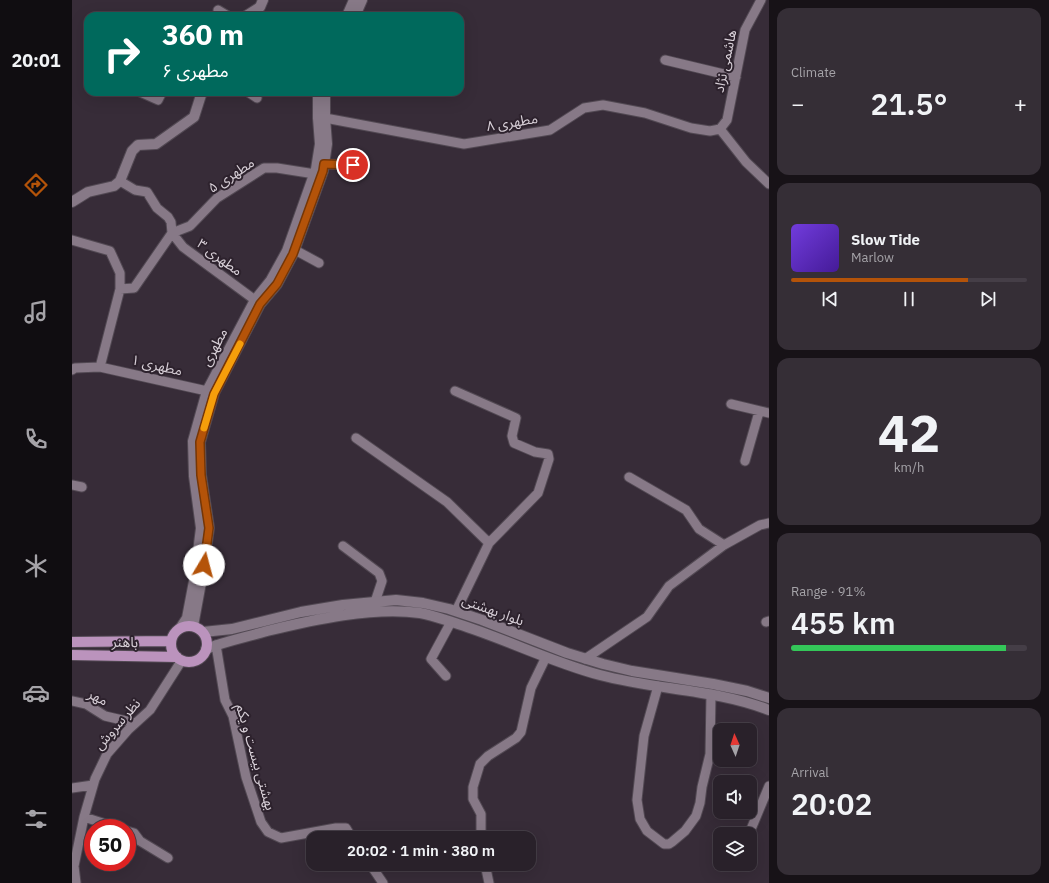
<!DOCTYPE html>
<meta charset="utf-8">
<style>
body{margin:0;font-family:"IBM Plex Sans","Noto Sans Arabic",sans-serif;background:#352e36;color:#f1f3f6;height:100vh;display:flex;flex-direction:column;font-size:15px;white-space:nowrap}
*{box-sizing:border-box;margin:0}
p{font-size:13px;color:#a5a3a8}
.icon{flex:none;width:22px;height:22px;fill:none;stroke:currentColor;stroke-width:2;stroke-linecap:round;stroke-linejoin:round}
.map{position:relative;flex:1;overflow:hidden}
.details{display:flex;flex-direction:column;gap:8px;padding:8px;background:#171217;width:280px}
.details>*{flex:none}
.hud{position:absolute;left:12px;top:12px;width:380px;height:84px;border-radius:12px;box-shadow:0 4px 16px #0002,0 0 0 1px #453e47;background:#00695c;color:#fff;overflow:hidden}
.needle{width:26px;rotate:357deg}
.tools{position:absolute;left:641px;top:723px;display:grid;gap:8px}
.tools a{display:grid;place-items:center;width:44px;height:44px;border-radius:8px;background:#29212a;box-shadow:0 4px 16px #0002,0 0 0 1px #453e47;font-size:20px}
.speed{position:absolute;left:12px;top:819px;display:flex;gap:8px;font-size:20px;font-weight:700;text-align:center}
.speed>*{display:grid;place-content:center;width:52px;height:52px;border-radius:50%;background:#29212a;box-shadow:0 4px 16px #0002,0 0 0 1px #453e47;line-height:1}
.speed .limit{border:6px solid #d22;background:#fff;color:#111}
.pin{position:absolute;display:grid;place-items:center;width:34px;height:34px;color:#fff;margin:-17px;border:2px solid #fff;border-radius:50%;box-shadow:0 1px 4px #0007}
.me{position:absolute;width:44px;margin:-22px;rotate:8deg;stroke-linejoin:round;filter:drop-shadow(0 0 3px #0008)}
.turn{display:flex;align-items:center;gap:14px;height:84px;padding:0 12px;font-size:18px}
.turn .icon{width:52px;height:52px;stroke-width:2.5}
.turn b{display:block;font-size:28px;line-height:34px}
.big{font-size:30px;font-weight:600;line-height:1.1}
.details .card{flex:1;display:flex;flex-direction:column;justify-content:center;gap:6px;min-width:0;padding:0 14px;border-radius:12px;background:#352e36}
.details .dial{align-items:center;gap:0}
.dial b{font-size:52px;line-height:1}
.song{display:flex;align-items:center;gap:12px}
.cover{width:48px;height:48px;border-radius:6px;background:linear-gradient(135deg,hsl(260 70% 55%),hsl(260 70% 35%))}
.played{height:4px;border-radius:2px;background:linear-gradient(90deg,#b45309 75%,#453e47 75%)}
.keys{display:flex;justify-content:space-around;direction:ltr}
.heat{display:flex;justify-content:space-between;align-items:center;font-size:22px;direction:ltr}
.charge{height:6px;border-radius:3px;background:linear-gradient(90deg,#34c759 91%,#453e47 0)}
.trip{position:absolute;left:234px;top:831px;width:230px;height:40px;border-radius:12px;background:#29212a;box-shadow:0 4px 16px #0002,0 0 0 1px #453e47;font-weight:600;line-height:40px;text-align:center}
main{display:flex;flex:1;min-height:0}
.menu{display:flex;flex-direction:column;width:72px;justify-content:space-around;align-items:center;background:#100d11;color:#a5a3a8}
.menu .icon{width:28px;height:28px}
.menu .selected{color:#b45309}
.menu b{font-size:18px;color:#f1f3f6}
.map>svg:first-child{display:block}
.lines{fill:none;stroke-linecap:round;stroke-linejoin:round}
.minor-casing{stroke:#524953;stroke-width:11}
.tertiary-casing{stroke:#524953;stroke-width:12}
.secondary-casing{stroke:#524953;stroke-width:12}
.primary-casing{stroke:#524953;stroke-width:12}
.minor{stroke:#877987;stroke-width:9}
.tertiary{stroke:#877987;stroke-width:10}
.secondary{stroke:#877987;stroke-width:10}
.primary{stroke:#bb93bd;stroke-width:10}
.route-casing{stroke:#753606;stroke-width:10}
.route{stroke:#b45309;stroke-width:7}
.slow{stroke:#f59e0b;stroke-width:7}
.labels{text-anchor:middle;stroke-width:4;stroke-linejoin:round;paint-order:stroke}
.street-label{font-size:14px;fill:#d8d0d8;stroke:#2d222d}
</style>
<main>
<nav class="menu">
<b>20:01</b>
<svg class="icon selected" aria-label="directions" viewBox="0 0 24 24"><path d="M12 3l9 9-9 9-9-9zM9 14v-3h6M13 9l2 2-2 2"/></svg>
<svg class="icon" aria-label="music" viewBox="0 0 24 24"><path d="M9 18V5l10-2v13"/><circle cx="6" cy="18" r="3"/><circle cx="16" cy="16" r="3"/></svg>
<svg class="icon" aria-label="phone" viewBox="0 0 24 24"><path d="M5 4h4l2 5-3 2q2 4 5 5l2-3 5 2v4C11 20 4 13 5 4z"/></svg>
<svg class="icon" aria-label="climate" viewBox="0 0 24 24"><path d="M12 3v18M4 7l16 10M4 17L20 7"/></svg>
<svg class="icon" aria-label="car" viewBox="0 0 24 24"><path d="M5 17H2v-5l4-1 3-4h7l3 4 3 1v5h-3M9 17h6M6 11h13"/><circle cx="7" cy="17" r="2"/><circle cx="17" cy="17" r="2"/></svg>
<svg class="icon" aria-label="filters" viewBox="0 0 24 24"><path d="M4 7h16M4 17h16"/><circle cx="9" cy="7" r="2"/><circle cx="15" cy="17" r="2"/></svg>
</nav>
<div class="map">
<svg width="697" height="883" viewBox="0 0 697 883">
<rect width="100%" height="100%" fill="#372c38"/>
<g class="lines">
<defs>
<path id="minor" d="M146 10 156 16
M593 60 664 77
M68 92 86 100 90 92
M176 92 185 98
M253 118 392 144 478 130 512 108 531 105 573 113 619 128 638 131 648 129
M648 129 655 120 673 30 689 0
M648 129 674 162 697 184
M252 164 281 165
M48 181 63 190 75 192 85 208 96 217 99 222 100 233 111 247 183 300
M100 233 118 226 145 198 192 168H205L243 174
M0 240 38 251 48 273V289L28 367
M223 250 247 263
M48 289 62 288 100 233
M0 370 3 368 28 367 135 391
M383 391 444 418 440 436 442 443 463 452 476 454 477 459 466 493 417 543 384 611
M659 404 697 413
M284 438 375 502 417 543
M673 461 687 412
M557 477 614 510 627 529 652 545
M0 485 10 487
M271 546 307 573 310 581 303 602
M694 622 697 621
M144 645 153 700 161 716 174 777 189 822 196 832 209 838 264 828H274L280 838
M513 659 575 617 597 586 652 545 688 525 697 523
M374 676 359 659 379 622
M586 686 572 736 565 800 568 819 575 831 592 844H597L600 842 613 831 624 816 628 803 630 787 638 754 639 694
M0 701 14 704 33 716 63 723
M0 788 21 785
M12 817 46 828
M55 831 62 833 68 841 96 858
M677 834 697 786
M409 838V814L401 799V787L408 764 416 756 444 738 449 732 459 688 474 657
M298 864 311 883
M413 864 417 883
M4 883 2 866 12 817 23 779 35 754 56 730 78 710 110 660"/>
<path id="tertiary" d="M174 16 188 7 191 0
M0 202 16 192 42 186 48 181 60 151 66 145 84 144 122 117 130 92"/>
<path id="secondary" d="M275 16 282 0
M283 16 290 0
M121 626 130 577 137 528 129 475 128 442 142 393 188 304 205 284 221 254 251 171 255 144 253 118V92
M109 627 115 618 123 576 129 528 122 476 121 441 135 391 183 300 199 280 215 251 244 169 248 144 246 118V92
M131 632 160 629 229 612 271 605 324 600 351 603 377 609 410 620 495 653 531 664 560 671 641 684 675 691 697 698
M134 649C154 641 175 637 195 631 240 620 302 606 348 613 360 615 373 620 386 624 434 639 479 662 528 675 584 690 643 689 697 710"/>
<path id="primary" d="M99 644a18 18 0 1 1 36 0a18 18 0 1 1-36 0Z
M0 642 99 641
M0 655 105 657"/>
</defs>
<!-- minor casing -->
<use href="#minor" class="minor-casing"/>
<!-- tertiary casing -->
<use href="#tertiary" class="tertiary-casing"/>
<!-- secondary casing -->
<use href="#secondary" class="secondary-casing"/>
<!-- primary casing -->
<use href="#primary" class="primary-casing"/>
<!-- minor -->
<use href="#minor" class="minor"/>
<!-- tertiary -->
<use href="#tertiary" class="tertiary"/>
<!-- secondary -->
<use href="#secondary" class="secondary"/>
<!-- primary -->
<use href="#primary" class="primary"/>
</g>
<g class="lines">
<defs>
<path id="route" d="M132 565 137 528 129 475 128 442 142 394 188 304 205 284 221 254 251 171 252 164 281 165"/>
</defs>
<!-- route casing -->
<use href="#route" class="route-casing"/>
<!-- route -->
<use href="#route" class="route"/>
<!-- slow -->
<path class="slow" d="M132 428 142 394 168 344"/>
</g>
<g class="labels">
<!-- street labels -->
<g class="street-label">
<text transform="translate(653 61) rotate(-78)" y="5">هاشمی نژاد</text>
<text transform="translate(440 122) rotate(-9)" y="5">مطهری ۸</text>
<text transform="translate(159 175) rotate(-33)" y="5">مطهری ۵</text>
<text transform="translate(148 257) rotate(36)" y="5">مطهری ۳</text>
<text transform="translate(142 347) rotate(-62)" y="5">مطهری</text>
<text transform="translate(85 365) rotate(13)" y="5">مطهری ۱</text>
<text transform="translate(421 610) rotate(20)" y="5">بلوار بهشتی</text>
<text transform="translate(53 642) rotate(1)" y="5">باهنر</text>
<text transform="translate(26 697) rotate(26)" y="5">مهر</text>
<text transform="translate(45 724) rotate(-49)" y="5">نظر سروش</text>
<text transform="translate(184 757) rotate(74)" y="5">بهشتی بیست و یکم</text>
</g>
</g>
</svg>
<div class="tools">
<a><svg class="needle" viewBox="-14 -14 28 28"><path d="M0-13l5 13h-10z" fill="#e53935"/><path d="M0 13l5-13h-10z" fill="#a5a3a8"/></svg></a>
<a><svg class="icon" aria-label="sound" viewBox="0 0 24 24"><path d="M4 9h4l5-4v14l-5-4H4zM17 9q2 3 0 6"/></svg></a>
<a><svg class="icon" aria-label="layers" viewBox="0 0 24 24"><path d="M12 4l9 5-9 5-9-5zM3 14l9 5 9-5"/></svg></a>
</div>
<div class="speed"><div class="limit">50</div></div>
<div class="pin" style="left:281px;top:165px;background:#d93025"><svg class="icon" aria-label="arrive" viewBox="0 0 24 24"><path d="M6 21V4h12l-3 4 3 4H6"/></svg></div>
<svg class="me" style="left:132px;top:565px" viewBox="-20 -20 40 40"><circle r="19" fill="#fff"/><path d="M0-13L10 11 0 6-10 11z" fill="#b45309"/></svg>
<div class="trip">20:02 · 1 min · 380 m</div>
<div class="hud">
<div class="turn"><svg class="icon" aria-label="right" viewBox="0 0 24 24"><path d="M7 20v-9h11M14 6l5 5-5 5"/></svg><div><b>360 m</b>مطهری ۶</div></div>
</div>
</div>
<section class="details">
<div class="card"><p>Climate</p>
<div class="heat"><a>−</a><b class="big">21.5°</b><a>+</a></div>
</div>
<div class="card">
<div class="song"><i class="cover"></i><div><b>Slow Tide</b><p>Marlow</p></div></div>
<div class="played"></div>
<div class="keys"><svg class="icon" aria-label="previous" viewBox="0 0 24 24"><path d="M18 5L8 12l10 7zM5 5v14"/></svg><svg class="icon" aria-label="pause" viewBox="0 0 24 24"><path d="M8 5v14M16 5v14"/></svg><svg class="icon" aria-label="next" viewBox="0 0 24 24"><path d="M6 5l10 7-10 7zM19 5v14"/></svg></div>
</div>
<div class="card dial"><b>42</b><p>km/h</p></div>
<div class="card"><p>Range · 91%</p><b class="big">455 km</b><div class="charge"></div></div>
<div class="card"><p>Arrival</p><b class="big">20:02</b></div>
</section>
</main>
